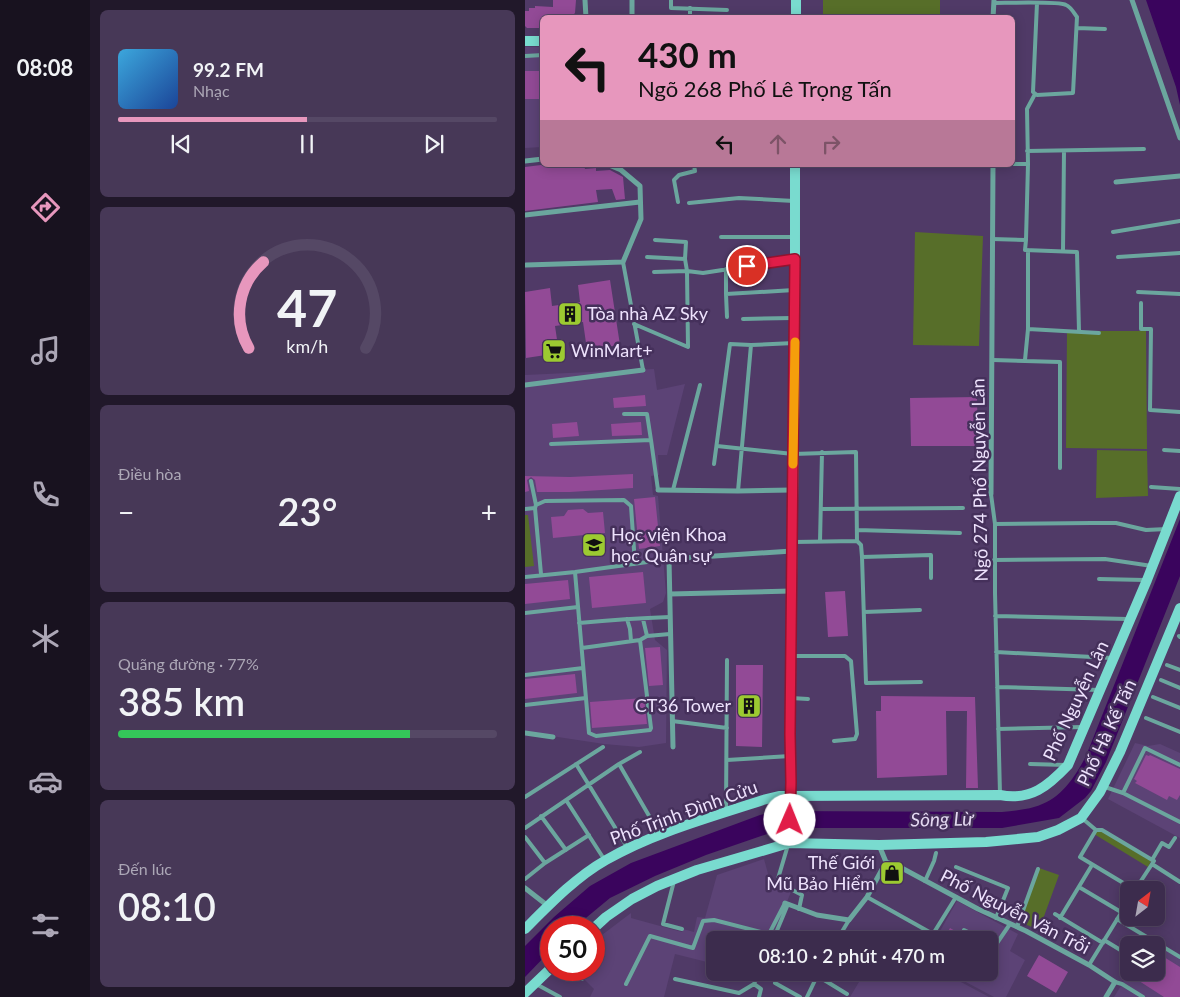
<!DOCTYPE html>
<html lang="vi">
<meta charset="utf-8">
<style>
body{margin:0;font-family:Lato,sans-serif;background:#473857;color:#f1f3f6;height:100vh;display:flex;flex-direction:column;font-size:19px;white-space:nowrap}
*{box-sizing:border-box;margin:0}
p{font-size:16px;color:#aca7b6}
.icon{flex:none;width:28px;height:28px;fill:none;stroke:currentColor;stroke-width:2;stroke-linecap:round;stroke-linejoin:round}
.map{position:relative;flex:1;overflow:hidden}
.panel{display:flex;flex-direction:column;gap:10px;padding:10px;background:#21182a;width:435px}
.panel>*{flex:none}
.guide{position:absolute;left:15px;top:15px;width:475px;height:152px;border-radius:8px;box-shadow:0 2px 12px #0003,0 0 0 1px #554865;background:#e797bd;color:#111;overflow:hidden}
.needle{width:32px;rotate:31deg}
.controls{position:absolute;left:595px;top:881px;display:grid;gap:10px}
.controls a{display:grid;place-items:center;width:45px;height:45px;border-radius:8px;background:#3c2c4d;box-shadow:0 2px 12px #0003,0 0 0 1px #554865;font-size:25px}
.speed{position:absolute;left:15px;top:916px;display:flex;gap:10px;font-size:25px;font-weight:700;text-align:center}
.speed>*{display:grid;place-content:center;width:65px;height:65px;border-radius:50%;background:#3c2c4d;box-shadow:0 2px 12px #0003,0 0 0 1px #554865;line-height:1}
.speed .limit{border:8px solid #d22;background:#fff;color:#111}
.pin{position:absolute;display:grid;place-items:center;width:42px;height:42px;color:#fff;margin:-21px;border:2px solid #fff;border-radius:50%;box-shadow:0 1px 5px #0007}
.me{position:absolute;width:55px;margin:-28px;rotate:1deg;stroke-linejoin:round;filter:drop-shadow(0 0 4px #0008)}
.turn{display:flex;align-items:center;gap:18px;height:105px;padding:0 15px;font-size:22px}
.turn .icon{width:65px;height:65px;stroke-width:2.5}
.turn b{display:block;font-size:35px;line-height:42px}
.lanes{display:flex;align-items:center;height:48px;padding:0 15px;background:#0003;justify-content:center;gap:25px;direction:ltr}
.lanes .off{opacity:.35}
.big{font-size:38px;font-weight:600;line-height:1.1}
.panel .widget{flex:1;display:flex;flex-direction:column;justify-content:center;gap:8px;min-width:0;padding:0 18px;border-radius:8px;background:#473857}
.panel .dial{align-items:center;gap:0}
.dial svg{height:130px;overflow:visible;fill:none;stroke:#554865;stroke-width:7;stroke-linecap:round;text-anchor:middle}
.dial text{fill:#f1f3f6;stroke:none}
.song{display:flex;align-items:center;gap:15px}
.cover{width:60px;height:60px;border-radius:8px;background:linear-gradient(135deg,hsl(200 70% 55%),hsl(220 70% 35%))}
.played{height:5px;border-radius:2px;background:linear-gradient(90deg,#e797bd 50%,#554865 50%)}
.keys{display:flex;justify-content:space-around;direction:ltr}
.heat{display:flex;justify-content:space-between;align-items:center;font-size:28px;direction:ltr}
.charge{height:8px;border-radius:4px;background:linear-gradient(90deg,#34c759 77%,#554865 0)}
.trip{position:absolute;left:181px;top:931px;width:292px;height:50px;border-radius:8px;background:#3c2c4d;box-shadow:0 2px 12px #0003,0 0 0 1px #554865;font-weight:600;line-height:50px;text-align:center}
main{display:flex;flex:1;min-height:0}
.tabs{display:flex;flex-direction:column;width:90px;justify-content:space-around;align-items:center;background:#18121f;color:#aca7b6}
.tabs .icon{width:35px;height:35px}
.tabs .current{color:#e797bd}
.tabs b{font-size:22px;color:#f1f3f6}
.map>svg:first-child{display:block}
.built{fill:#5c4376}
.green{fill:#576e29}
.water{fill:#3a045d}
.building{fill:#924a96}
.lines{fill:none;stroke-linecap:round;stroke-linejoin:round}
.lane{stroke:#6ba69e;stroke-width:4}
.street{stroke:#6ba69e;stroke-width:5}
.secondary{stroke:#79dbcf;stroke-width:10}
.route-casing{stroke:#92132f;stroke-width:12}
.route{stroke:#e11d48;stroke-width:9}
.slow{stroke:#f59e0b;stroke-width:9}
.labels{text-anchor:middle;stroke-width:5;stroke-linejoin:round;paint-order:stroke}
.poi-label{font-size:18px;fill:#eee2fd;stroke:#45305b;text-anchor:start}
.street-label{font-size:18px;fill:#eee2fd;stroke:#45305b}
.water-label{font-size:19px;font-style:italic;fill:#e4d9f1;stroke:#45305b}
</style>
<main>
<nav class="tabs">
<b>08:08</b>
<svg class="icon current" aria-label="directions" viewBox="0 0 24 24"><path d="M12 3l9 9-9 9-9-9zM9 14v-3h6M13 9l2 2-2 2"/></svg>
<svg class="icon" aria-label="music" viewBox="0 0 24 24"><path d="M9 18V5l10-2v13"/><circle cx="6" cy="18" r="3"/><circle cx="16" cy="16" r="3"/></svg>
<svg class="icon" aria-label="phone" viewBox="0 0 24 24"><path d="M5 4h4l2 5-3 2q2 4 5 5l2-3 5 2v4C11 20 4 13 5 4z"/></svg>
<svg class="icon" aria-label="climate" viewBox="0 0 24 24"><path d="M12 3v18M4 7l16 10M4 17L20 7"/></svg>
<svg class="icon" aria-label="car" viewBox="0 0 24 24"><path d="M5 17H2v-5l4-1 3-4h7l3 4 3 1v5h-3M9 17h6M6 11h13"/><circle cx="7" cy="17" r="2"/><circle cx="17" cy="17" r="2"/></svg>
<svg class="icon" aria-label="filters" viewBox="0 0 24 24"><path d="M4 7h16M4 17h16"/><circle cx="9" cy="7" r="2"/><circle cx="15" cy="17" r="2"/></svg>
</nav>
<section class="panel">
<div class="widget">
<div class="song"><i class="cover"></i><div><b>99.2 FM</b><p>Nhạc</p></div></div>
<div class="played"></div>
<div class="keys"><svg class="icon" aria-label="previous" viewBox="0 0 24 24"><path d="M18 5L8 12l10 7zM5 5v14"/></svg><svg class="icon" aria-label="pause" viewBox="0 0 24 24"><path d="M8 5v14M16 5v14"/></svg><svg class="icon" aria-label="next" viewBox="0 0 24 24"><path d="M6 5l10 7-10 7zM19 5v14"/></svg></div>
</div>
<div class="widget dial"><svg viewBox="0 0 100 80">
<path d="M14 69A42 42 0 1 1 86 69"/>
<path d="M14 69A42 42 0 0 1 23 16" stroke="#e797bd"/>
<text x="50" y="56" font-size="32" font-weight="700">47</text>
<text x="50" y="72" font-size="11">km/h</text>
</svg></div>
<div class="widget"><p>Điều hòa</p>
<div class="heat"><a>−</a><b class="big">23°</b><a>+</a></div>
</div>
<div class="widget"><p>Quãng đường · 77%</p><b class="big">385 km</b><div class="charge"></div></div>
<div class="widget"><p>Đến lúc</p><b class="big">08:10</b></div>
</section>
<div class="map">
<svg width="655" height="997" viewBox="0 0 655 997">
<rect width="100%" height="100%" fill="#503a67"/>
<!-- built -->
<path class="built" d="M0 47H17V147L0 148Z
M129 369 132 390 160 384 142 455H133L134 475 126 476 128 495 133 496 141 593 138 602 125 609 130 640 142 650 141 743 114 747 79 744 0 732V375Z
M610 743 623 746 635 744 655 753V838L583 799Z
M239 859 245 881 266 892 246 940H190V964L150 954 139 997H65L69 989 56 976 62 970H69V962L78 951 69 941 106 913V918L157 932 158 929 169 932 172 917 180 918 192 875Z
M432 901 493 934 485 951 500 960 481 997H469L424 973 465 972V940H410Z
M625 939 655 958V997H589L604 973 631 972V945H622Z
M340 972 419 973 464 997H325Z"/>
<!-- green -->
<path class="green" d="M298 0H415V17H298Z
M390 232 458 236 454 346 388 345Z
M542 331H621L622 449 541 448Z
M572 450 622 451 623 496 571 498Z
M0 515H3L9 566 0 567Z
M571 831H576L626 861 623 867 569 834Z
M514 868 534 875 514 930 495 922Z"/>
<!-- water -->
<path class="water" d="M621 0H655V105L651 87Z
M655 519V576L581 762 566 791 560 798 534 818 477 828H284L251 831 181 855 130 876 85 898 50 927 26 928V950L0 977V946L29 917 65 886 106 863 235 815 252 811 477 812C487 811 499 810 509 807 535 800 549 779 561 756Z"/>
<!-- building -->
<path class="building" d="M28 0H51L50 13 45 18H18V28H2L0 26V11H4V8H10V6L28 7Z
M0 71H18V99H0Z
M16 165H59L60 169 71 168V171L85 170 98 177 100 199 91 200 87 189 71 190 73 202 0 211V167Z
M85 280 95 345 62 350 58 322 30 326 34 353 1 358 0 292 25 288 27 306 55 302 53 285Z
M120 395 121 406 89 408 88 398Z
M452 397 453 446H386L385 398Z
M52 422 54 436 28 438 27 424Z
M116 422 117 435 87 436 86 424Z
M108 474V488L45 492H12L10 480 6 477 2 480 4 491 0 492V476L45 477Z
M130 497 135 546 114 549 109 499Z
M58 509 63 513 78 512 80 533 28 538 26 517 39 516 43 510Z
M118 572 121 603 67 608 64 577Z
M43 580 45 599 0 604V584Z
M320 591 323 636 303 637 300 592Z
M135 647 138 685 124 686 120 648Z
M211 665H238L237 747 211 746Z
M50 674 52 693 0 699V679Z
M356 696 450 697 453 788H441L442 711H421L422 775 352 778 351 711H356Z
M119 698 122 724 67 728 65 702Z
M621 755 624 756 625 755 655 769V795L652 800 644 796 642 800 610 783 612 781 609 779Z
M425 928 446 940H418Z
M631 952 655 967V997H639L611 979 615 972H631Z
M514 955 543 972 531 993 502 976Z"/>
<g class="lines">
<!-- lane -->
<path class="lane" d="M146 0V8L202 10
M469 3C481 3 534 1 541 5 546 7 549 13 552 17L548 93 512 95 508 92 512 3
M165 8V18
M552 28 580 29
M0 56 18 55
M502 151 619 149
M488 164H503L502 109 510 94
M153 202 149 180 154 175 170 171 169 165
M164 203 214 198 269 201
M588 232 655 221
M196 237H269
M467 239 501 240 503 164
M130 240 161 242 160 259
M501 240 500 250 552 252 554 331
M538 251 539 151
M122 257 160 259 162 271 129 272
M593 257 655 253
M98 262 118 370
M201 269V294L269 290
M613 292 655 294
M201 294 202 317
M616 303V329H626L625 410 655 412
M218 319 268 318
M109 324 163 347 162 271 178 273 269 259
M503 329 574 333
M468 360 535 362V468
M500 360 503 329V250
M99 414H122L126 440
M26 444 126 440 133 490
M192 446 268 454 331 452 332 541 269 542
M639 450 655 451
M189 464 205 344 226 345 269 343
M6 481 11 505
M626 487 655 489
M148 490 175 385
M213 491 226 345
M466 494 470 524V593L475 794
M10 508 16 574
M0 509 10 508 11 505 20 501 99 500 106 506 110 564
M296 509 438 508
M470 524 567 523H591L621 530 642 529
M332 530 435 533
M332 541 336 545 337 557 341 683 396 682
M295 542 297 452
M337 557 406 555V578
M469 560 580 559 627 566
M50 572 64 733 71 736 125 730 126 728 115 640
M0 577 50 572 144 559
M574 579 620 580
M339 612 395 610
M0 613 53 607
M470 616 603 619
M102 619 105 629 106 641
M54 623C85 620 115 618 145 617
M122 636 145 634
M654 636 655 637
M57 648 115 640 122 636 118 619
M471 652 587 658
M267 656H320L326 661 332 734 330 739 309 741
M642 665 655 670
M0 675 58 668
M636 680 655 688
M472 687 575 690
M628 697 655 708
M266 698 283 699
M0 705 61 698
M621 718 655 732
M147 721 202 728
M473 729 558 727
M202 760 265 756
M51 764 102 847
M94 764 134 833
M505 764 541 765
M580 787 598 793 655 822
M598 793 620 748 655 765
M0 797 78 747
M41 800 79 859
M201 811 202 660
M16 816 41 850
M558 819 571 830H577L629 861 610 890
M0 828 94 764 115 752
M571 830 555 857 610 890
M0 837 20 863
M263 845 252 882 277 895 274 909
M627 860 637 843 644 847 650 838
M627 864 655 882
M431 867 483 888 471 918
M0 879 20 863 64 835
M149 881 138 924 157 929
M400 881 409 861 411 853
M554 887 596 912
M342 897 408 934 431 897
M530 914 578 943
M535 918 567 865
M592 919 655 957
M492 927 513 869
M439 930 459 940
M315 936 324 940
M248 940 263 904
M312 940 324 920
M579 940 602 954
M465 943 470 946 485 924
M564 965 604 900
M37 970 57 979
M286 972 322 994
M150 979 214 993 229 984 234 972
M590 982 597 984 618 997
M250 983 275 997
M11 984 35 997
M101 984 125 936 168 948 178 921 189 920 244 934 260 903
M229 984 236 989 234 997
M282 997 294 972"/>
<!-- street -->
<path class="street" d="M60 0 61 18
M607 0 655 138
M107 18V0
M468 18 469 0
M0 161 18 159
M591 182 655 176
M0 215 115 202
M1 265 98 262 116 219 115 186 96 170 84 165
M0 385 118 370
M133 490 213 491 267 490
M466 494 468 165
M145 594 266 591
M0 733 28 737
M148 747 144 559 267 551
M361 862 373 866 453 909 501 931 564 965 590 982 581 997
M0 888 23 906
M260 903 292 915 324 920 342 897 361 862 354 845"/>
<!-- secondary -->
<path class="secondary" d="M271 18V0
M0 41H18
M264 843 266 782 265 734 270 342V165
M69 928 81 917 107 899 132 886 172 870 264 843 354 845 461 842 513 837 533 830 556 818 575 792 595 752 655 608
M0 929C25 904 51 877 81 860 130 832 186 817 238 800L254 796H265L475 795C506 801 523 786 543 765L622 580 655 496
M0 993 26 968"/>
</g>
<g class="lines">
<defs>
<path id="route" d="M222 266 270 259 265 734 266 782 265 820"/>
</defs>
<!-- route casing -->
<use href="#route" class="route-casing"/>
<!-- route -->
<use href="#route" class="route"/>
<!-- slow -->
<path class="slow" d="M268 464 270 342"/>
</g>
<!-- icons -->
<defs>
<symbol id="building-square" viewBox="-11 -11 22 22"><rect x="-9" y="-9" width="18" height="18" rx="4" fill="#9cca31" stroke="#45305b"/><path d="M-4-6H4V6H1V3H-1V6H-4ZM-2.5-4.3h1.7v1.8h-1.7ZM.8-4.3h1.7v1.8H.8ZM-2.5-1h1.7V.8h-1.7ZM.8-1h1.7V.8H.8Z" fill="#111"/></symbol>
<symbol id="supermarket-square" viewBox="-11 -11 22 22"><rect x="-9" y="-9" width="18" height="18" rx="4" fill="#9cca31" stroke="#45305b"/><path d="M-6-5.5h2.5l.6 2H6L4.5 2H-2.5L-4.4-4H-6ZM-1.5 3.2a1.3 1.3 0 1 0 .1 0ZM3 3.2a1.3 1.3 0 1 0 .1 0Z" fill="#111"/></symbol>
<symbol id="university-square" viewBox="-11 -11 22 22"><rect x="-9" y="-9" width="18" height="18" rx="4" fill="#9cca31" stroke="#45305b"/><path d="M0-5L7-2L0 1L-7-2ZM-4 1L0 2.5L4 1V4Q0 6-4 4Z" fill="#111"/></symbol>
<symbol id="shop-square" viewBox="-11 -11 22 22"><rect x="-9" y="-9" width="18" height="18" rx="4" fill="#9cca31" stroke="#45305b"/><path d="M-5-2.5h2.3a2.7 3.5 0 0 1 5.4 0H5L5.5 6h-11ZM-1.5-2.5h3a1.5 2.3 0 0 0-3 0Z" fill="#111"/></symbol>
</defs>
<g fill-rule="evenodd">
<use href="#building-square" x="31" y="300" width="28" height="28"/>
<use href="#supermarket-square" x="15" y="337" width="28" height="28"/>
<use href="#university-square" x="55" y="531" width="28" height="28"/>
<use href="#building-square" x="210" y="692" width="28" height="28"/>
<use href="#shop-square" x="353" y="859" width="28" height="28"/>
</g>
<g class="labels">
<!-- poi labels -->
<g class="poi-label">
<text x="62" y="320">Tòa nhà AZ Sky</text>
<text x="46" y="357">WinMart+</text>
<text x="86" y="541">Học viện Khoa<tspan x="86" dy="21">học Quân sự</tspan></text>
<text x="206" y="712" text-anchor="end">CT36 Tower</text>
<text x="350" y="869" text-anchor="end">Thế Giới<tspan x="350" dy="21">Mũ Bảo Hiểm</tspan></text>
</g>
<!-- street labels -->
<g class="street-label">
<text transform="translate(455 480) rotate(-91)" y="6">Ngõ 274 Phố Nguyễn Lân</text>
<text transform="translate(551 701) rotate(-65)" y="6">Phố Nguyễn Lân</text>
<text transform="translate(582 733) rotate(-65)" y="6">Phố Hà Kế Tấn</text>
<text transform="translate(159 813) rotate(-20)" y="6">Phố Trịnh Đình Cửu</text>
<text transform="translate(490 912) rotate(27)" y="6">Phố Nguyễn Văn Trỗi</text>
</g>
<!-- water labels -->
<g class="water-label">
<text transform="translate(417 819) rotate(-1)" y="7">Sông Lừ</text>
</g>
</g>
</svg>
<div class="controls">
<a><svg class="needle" viewBox="-14 -14 28 28"><path d="M0-13l5 13h-10z" fill="#e53935"/><path d="M0 13l5-13h-10z" fill="#aca7b6"/></svg></a>
<a><svg class="icon" aria-label="layers" viewBox="0 0 24 24"><path d="M12 4l9 5-9 5-9-5zM3 14l9 5 9-5"/></svg></a>
</div>
<div class="speed"><div class="limit">50</div></div>
<div class="pin" style="left:222px;top:266px;background:#d93025"><svg class="icon" aria-label="arrive" viewBox="0 0 24 24"><path d="M6 21V4h12l-3 4 3 4H6"/></svg></div>
<svg class="me" style="left:265px;top:820px" viewBox="-20 -20 40 40"><circle r="19" fill="#fff"/><path d="M0-13L10 11 0 6-10 11z" fill="#e11d48"/></svg>
<div class="trip">08:10 · 2 phút · 470 m</div>
<div class="guide">
<div class="turn"><svg class="icon" aria-label="left" viewBox="0 0 24 24"><path d="M17 20v-9H6M10 6l-5 5 5 5"/></svg><div><b>430 m</b>Ngõ 268 Phố Lê Trọng Tấn</div></div>
<div class="lanes"><svg class="icon" aria-label="left" viewBox="0 0 24 24"><path d="M17 20v-9H6M10 6l-5 5 5 5"/></svg><svg class="icon off" aria-label="ahead" viewBox="0 0 24 24"><path d="M12 20V5M6 11l6-6 6 6"/></svg><svg class="icon off" aria-label="right" viewBox="0 0 24 24"><path d="M7 20v-9h11M14 6l5 5-5 5"/></svg></div>
</div>
</div>
</main>
